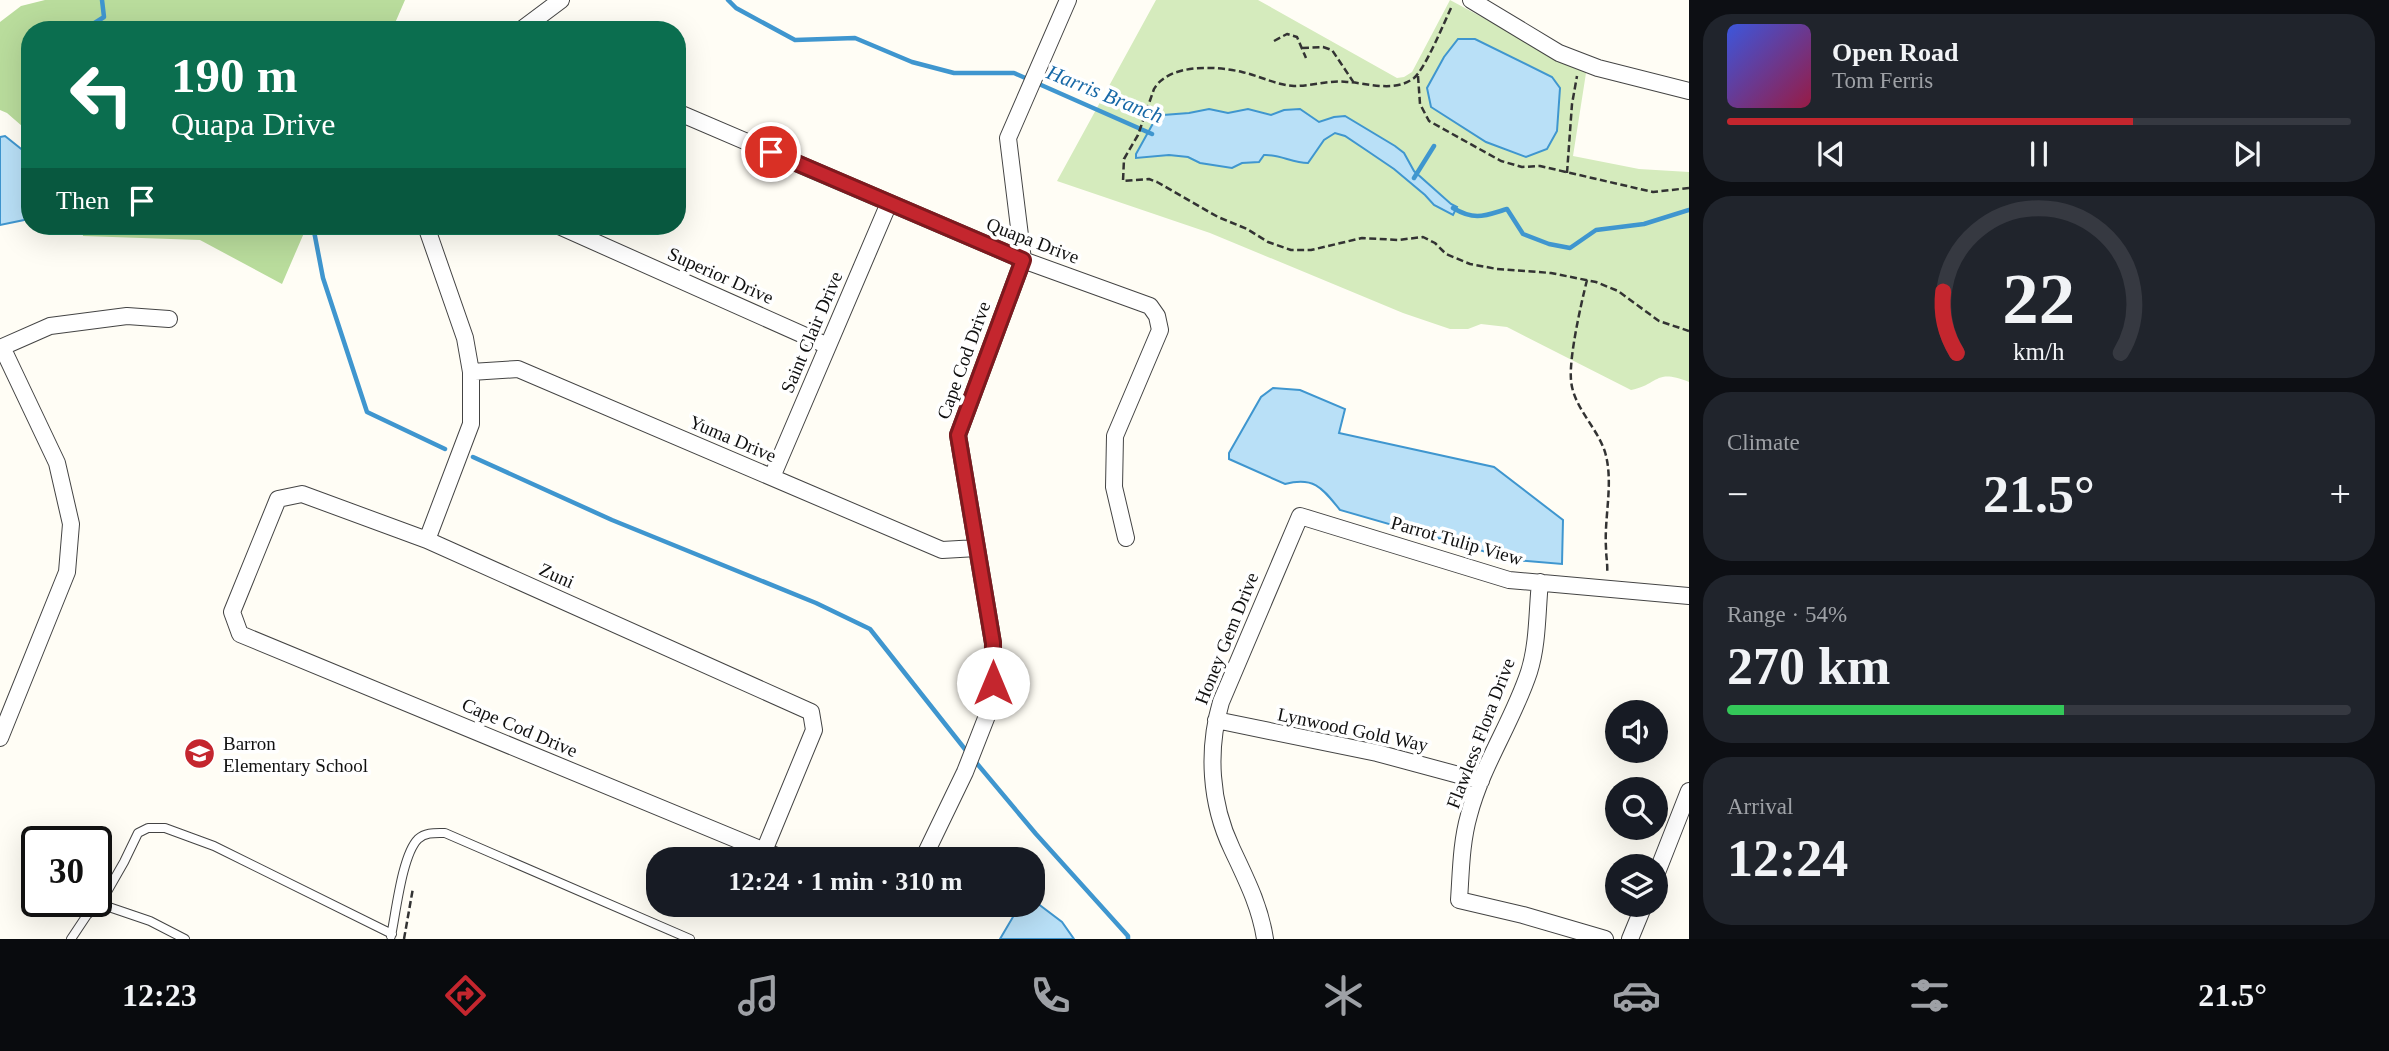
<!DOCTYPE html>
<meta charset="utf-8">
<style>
body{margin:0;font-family:"Times New Roman",serif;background:#20242c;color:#f1f3f6;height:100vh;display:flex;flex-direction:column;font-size:26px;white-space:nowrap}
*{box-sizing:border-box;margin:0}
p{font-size:23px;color:#9ea1a6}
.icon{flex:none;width:38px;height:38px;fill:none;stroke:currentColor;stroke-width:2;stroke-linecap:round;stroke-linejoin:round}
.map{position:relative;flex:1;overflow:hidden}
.sheet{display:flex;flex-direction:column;gap:14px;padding:14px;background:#0d0f14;width:700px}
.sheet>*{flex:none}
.banner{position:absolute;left:21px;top:21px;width:665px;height:214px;border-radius:28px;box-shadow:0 7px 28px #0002;background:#0b6e4f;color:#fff;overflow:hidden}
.tools{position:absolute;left:1605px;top:700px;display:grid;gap:14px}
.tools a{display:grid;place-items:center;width:63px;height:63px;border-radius:50%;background:#171b24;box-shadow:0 7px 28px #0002;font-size:35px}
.speed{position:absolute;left:21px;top:826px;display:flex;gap:14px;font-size:35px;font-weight:700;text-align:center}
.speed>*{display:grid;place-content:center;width:91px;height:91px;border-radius:50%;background:#171b24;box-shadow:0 7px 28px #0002;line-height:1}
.speed .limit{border:4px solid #111;border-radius:10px;background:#fff;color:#111}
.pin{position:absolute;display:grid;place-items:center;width:60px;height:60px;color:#fff;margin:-30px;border:4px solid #fff;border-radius:50%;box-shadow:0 2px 7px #0007}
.me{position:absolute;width:77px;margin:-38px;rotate:0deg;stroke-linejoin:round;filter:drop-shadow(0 0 5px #0008)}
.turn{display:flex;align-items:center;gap:24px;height:147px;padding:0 35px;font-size:32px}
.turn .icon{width:91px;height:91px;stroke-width:2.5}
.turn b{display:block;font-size:49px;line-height:60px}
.then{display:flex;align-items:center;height:66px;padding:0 35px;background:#0003;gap:14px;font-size:26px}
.big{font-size:52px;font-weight:700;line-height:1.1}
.sheet .card{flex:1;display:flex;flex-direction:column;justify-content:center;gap:10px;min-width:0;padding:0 24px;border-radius:28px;background:#20242c}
.sheet .dial{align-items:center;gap:0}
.dial svg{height:182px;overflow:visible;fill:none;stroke:#363941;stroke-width:7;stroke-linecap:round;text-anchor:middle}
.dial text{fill:#f1f3f6;stroke:none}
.song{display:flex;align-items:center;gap:21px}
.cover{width:84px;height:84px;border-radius:10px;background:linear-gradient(135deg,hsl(230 70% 55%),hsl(340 70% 35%))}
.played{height:7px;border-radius:4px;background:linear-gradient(90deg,#c4262e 65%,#363941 65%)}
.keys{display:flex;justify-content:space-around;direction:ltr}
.heat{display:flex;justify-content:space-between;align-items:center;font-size:38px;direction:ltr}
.charge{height:10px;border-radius:5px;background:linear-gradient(90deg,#34c759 54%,#363941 0)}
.trip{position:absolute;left:646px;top:847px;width:399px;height:70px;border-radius:28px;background:#171b24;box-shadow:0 7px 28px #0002;font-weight:700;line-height:70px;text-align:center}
.tabs{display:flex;height:112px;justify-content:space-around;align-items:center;background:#090b0e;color:#9ea1a6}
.tabs .icon{width:49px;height:49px}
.tabs .current{color:#c4262e}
.tabs b{font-size:32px;color:#f1f3f6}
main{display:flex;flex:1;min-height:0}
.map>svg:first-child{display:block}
.green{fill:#d5ebbd}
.forest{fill:#b9dc9c}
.water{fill:#b9e0f7;stroke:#3f96cf;stroke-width:2}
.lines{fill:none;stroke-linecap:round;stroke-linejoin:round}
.stream{stroke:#3f96cf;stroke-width:4.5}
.lane-casing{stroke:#444;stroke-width:10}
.street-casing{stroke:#444;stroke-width:18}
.path{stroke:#333;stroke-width:2.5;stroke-dasharray:7 3.5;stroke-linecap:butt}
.lane{stroke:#fff;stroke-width:8}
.street{stroke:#fff;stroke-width:16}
.route-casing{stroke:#7f191e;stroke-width:18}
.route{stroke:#c4262e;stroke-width:12}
.labels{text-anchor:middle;stroke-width:7;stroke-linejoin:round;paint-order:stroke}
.street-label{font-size:19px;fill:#111;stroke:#fff}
.poi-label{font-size:19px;fill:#111;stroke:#fff;text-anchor:start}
.water-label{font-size:21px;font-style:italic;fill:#1768a6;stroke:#fff}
</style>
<main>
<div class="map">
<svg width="1689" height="939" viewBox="0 0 1689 939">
<rect width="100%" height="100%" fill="#fffdf5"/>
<!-- green -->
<path class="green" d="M1156 0H1258L1397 78 1404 77 1412 72 1450 0 1586 73 1573 156 1639 169 1689 172V382C1654 368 1659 385 1631 390L1507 327 1481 324 1468 329H1450L1403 313 1210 233 1057 181Z"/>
<!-- forest -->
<path class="forest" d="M45 0H405L392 30H30V133L7 113 0 110V22L21 6Z
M82 226H307L282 284 200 240 83 236Z"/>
<!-- water -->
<path class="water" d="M1458 39H1475L1552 77 1560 88 1557 131 1547 149 1526 157 1486 142 1431 107 1427 88 1444 57Z
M1209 109 1228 113 1248 109 1271 115 1284 110 1300 109 1319 122 1334 117 1345 116 1395 146 1404 153 1414 171 1451 204 1457 207 1453 215 1434 205 1425 195 1394 169 1366 150 1345 136 1335 133 1324 140 1308 163C1292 163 1280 154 1264 155L1259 162 1242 163 1232 168 1200 163 1188 157 1169 155 1136 158V154L1156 118 1163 115 1189 113Z
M5 136 30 156V215L24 220 0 225V137Z
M1273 388 1300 390 1345 409 1339 433 1494 467 1563 520 1562 564 1514 560 1340 510C1323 489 1315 476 1285 484L1229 459V453L1261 397Z
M1033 900 1062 922 1074 939H1000L1020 905H1032Z"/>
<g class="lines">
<!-- stream -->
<path class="stream" d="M728 0 736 8 795 40 855 38 912 62 954 73H1014L1152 134
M94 30 93 24 104 17 102 0
M1414 178 1434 146
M1453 208C1475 221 1484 216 1507 209L1523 234 1549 244 1570 248 1596 230 1644 224 1689 210
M313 226 323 278 367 412 445 449
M473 457 612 520 816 603 870 629 968 753
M974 760 1036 834 1128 936V939"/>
<defs>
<path id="lane" d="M100 904 150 921 185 939
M391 936C396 913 402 855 418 839 426 832 435 833 445 833L690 939
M71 939 87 915 100 904 124 862 138 833 148 828H165L214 846 392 934"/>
<path id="street" d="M1471 0 1559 53 1598 68 1689 91
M521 30 561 0
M677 112 1023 260 1150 306 1157 316 1160 330 1115 436 1114 487 1126 538
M426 226 465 338 471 372V424L427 540
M559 226 828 346
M0 348 50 326 127 316 169 319
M471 372 518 369 942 550 977 548
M772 477 889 203
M1540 582C1537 611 1538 644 1529 672 1513 721 1482 765 1469 815 1461 843 1461 872 1459 900L1523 915 1605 939
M1216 720 1377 753 1481 781
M0 738 67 572 71 524 57 463 2 347
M764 851 814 730 811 712 427 540 302 494 278 499 232 612 240 634 784 859
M923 859 965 772 992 703 993 643 958 435 1023 260 1008 138 1068 0
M1656 875 1689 791
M1265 939C1260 906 1246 879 1232 849 1210 803 1207 750 1221 702L1300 516 1509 580 1689 596
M1630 939 1644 905"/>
</defs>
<!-- lane casing -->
<use href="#lane" class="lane-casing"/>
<!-- street casing -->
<use href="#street" class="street-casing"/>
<!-- path -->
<path class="path" d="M1451 8C1444 23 1425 69 1414 78 1394 93 1368 83 1347 82 1329 80 1312 86 1294 86 1276 85 1260 76 1242 72 1217 66 1169 63 1154 89L1138 135 1124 159 1123 181 1149 179 1157 182 1218 217 1247 229 1268 242 1291 250H1311L1362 238 1398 240 1423 237 1435 243 1446 254 1470 264 1497 269 1551 273 1596 282 1618 291 1659 321 1689 331
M1274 41 1287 34 1297 37 1306 58
M1302 48 1323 47 1332 50 1354 83
M1418 76 1420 104 1429 121 1501 161 1522 167 1540 166 1653 192 1689 188
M1567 173 1572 104 1577 76
M1587 280C1581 304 1569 357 1571 380 1573 407 1597 427 1605 452 1614 483 1604 516 1606 548 1606 557 1608 565 1607 574
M404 939 413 888"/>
<!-- lane -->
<use href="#lane" class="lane"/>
<!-- street -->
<use href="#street" class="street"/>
</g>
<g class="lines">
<defs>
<path id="route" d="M771 152 1023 260 958 435 993 643V683"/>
</defs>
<!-- route casing -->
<use href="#route" class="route-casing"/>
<!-- route -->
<use href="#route" class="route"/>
</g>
<!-- icons -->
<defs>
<symbol id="school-disc" viewBox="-11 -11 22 22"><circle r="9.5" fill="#c4262e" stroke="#fff"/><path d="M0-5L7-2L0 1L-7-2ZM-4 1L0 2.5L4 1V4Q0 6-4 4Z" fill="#fff"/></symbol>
</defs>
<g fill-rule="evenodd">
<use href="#school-disc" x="182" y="736" width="35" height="35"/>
</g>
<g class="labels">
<!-- street labels -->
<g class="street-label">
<text transform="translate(1033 240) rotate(21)" y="7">Quapa Drive</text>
<text transform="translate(721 275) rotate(24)" y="7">Superior Drive</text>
<text transform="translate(811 332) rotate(-67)" y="7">Saint Clair Drive</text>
<text transform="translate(963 360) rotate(-70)" y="7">Cape Cod Drive</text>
<text transform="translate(733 438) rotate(23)" y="7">Yuma Drive</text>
<text transform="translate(1457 540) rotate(16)" y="7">Parrot Tulip View</text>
<text transform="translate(557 575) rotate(24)" y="7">Zuni</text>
<text transform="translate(1226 638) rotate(-68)" y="7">Honey Gem Drive</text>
<text transform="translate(520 727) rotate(23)" y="7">Cape Cod Drive</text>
<text transform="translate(1353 729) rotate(12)" y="7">Lynwood Gold Way</text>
<text transform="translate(1480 733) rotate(-69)" y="7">Flawless Flora Drive</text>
</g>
<!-- poi labels -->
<g class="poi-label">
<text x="223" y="750">Barron<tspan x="223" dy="22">Elementary School</tspan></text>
</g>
<!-- water labels -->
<g class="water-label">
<text transform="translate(1105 94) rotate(22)" y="7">Harris Branch</text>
</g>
</g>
</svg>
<div class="tools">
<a><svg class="icon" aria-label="sound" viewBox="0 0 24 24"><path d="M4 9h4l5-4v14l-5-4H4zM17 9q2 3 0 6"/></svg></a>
<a><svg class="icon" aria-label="search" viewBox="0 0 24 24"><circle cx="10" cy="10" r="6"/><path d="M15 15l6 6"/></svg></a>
<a><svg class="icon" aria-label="layers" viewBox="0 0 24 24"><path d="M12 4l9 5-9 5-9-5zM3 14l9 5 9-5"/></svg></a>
</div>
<div class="speed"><div class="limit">30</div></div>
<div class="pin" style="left:771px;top:152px;background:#d93025"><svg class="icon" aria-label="arrive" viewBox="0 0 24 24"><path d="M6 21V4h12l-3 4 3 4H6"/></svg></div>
<svg class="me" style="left:993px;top:683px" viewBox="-20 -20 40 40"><circle r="19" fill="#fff"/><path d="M0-13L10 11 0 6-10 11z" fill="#c4262e"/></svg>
<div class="trip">12:24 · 1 min · 310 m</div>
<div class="banner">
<div class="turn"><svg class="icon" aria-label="left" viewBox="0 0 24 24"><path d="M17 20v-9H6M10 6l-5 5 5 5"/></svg><div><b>190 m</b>Quapa Drive</div></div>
<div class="then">Then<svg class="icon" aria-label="arrive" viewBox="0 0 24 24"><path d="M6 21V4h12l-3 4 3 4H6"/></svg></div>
</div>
</div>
<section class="sheet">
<div class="card">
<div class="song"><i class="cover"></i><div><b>Open Road</b><p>Tom Ferris</p></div></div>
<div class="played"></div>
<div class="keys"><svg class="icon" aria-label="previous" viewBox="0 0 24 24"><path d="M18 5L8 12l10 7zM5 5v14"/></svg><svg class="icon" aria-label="pause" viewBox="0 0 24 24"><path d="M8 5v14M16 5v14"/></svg><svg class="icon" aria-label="next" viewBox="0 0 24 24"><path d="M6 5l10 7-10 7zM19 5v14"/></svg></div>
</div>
<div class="card dial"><svg viewBox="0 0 100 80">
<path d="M14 69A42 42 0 1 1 86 69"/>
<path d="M14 69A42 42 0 0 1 8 42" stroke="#c4262e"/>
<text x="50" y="56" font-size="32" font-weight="700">22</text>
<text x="50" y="72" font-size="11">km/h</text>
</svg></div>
<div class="card"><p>Climate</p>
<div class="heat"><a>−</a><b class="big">21.5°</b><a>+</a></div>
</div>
<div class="card"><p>Range · 54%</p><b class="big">270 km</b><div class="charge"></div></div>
<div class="card"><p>Arrival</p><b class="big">12:24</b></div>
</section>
</main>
<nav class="tabs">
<b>12:23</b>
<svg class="icon current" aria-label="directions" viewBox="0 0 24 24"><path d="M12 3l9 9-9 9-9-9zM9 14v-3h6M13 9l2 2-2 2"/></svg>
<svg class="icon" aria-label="music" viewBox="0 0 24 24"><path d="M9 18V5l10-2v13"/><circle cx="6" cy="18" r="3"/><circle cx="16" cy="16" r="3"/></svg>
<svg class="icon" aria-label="phone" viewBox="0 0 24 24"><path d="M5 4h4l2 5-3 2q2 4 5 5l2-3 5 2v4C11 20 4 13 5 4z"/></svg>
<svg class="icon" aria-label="climate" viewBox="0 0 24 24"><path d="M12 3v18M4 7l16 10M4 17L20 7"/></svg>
<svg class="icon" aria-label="car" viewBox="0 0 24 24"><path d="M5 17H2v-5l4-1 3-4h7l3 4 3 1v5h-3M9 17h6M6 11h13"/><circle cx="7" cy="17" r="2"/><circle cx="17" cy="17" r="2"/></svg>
<svg class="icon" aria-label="filters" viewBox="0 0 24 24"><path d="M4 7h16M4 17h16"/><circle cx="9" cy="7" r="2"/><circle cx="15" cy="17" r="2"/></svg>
<b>21.5°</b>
</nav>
